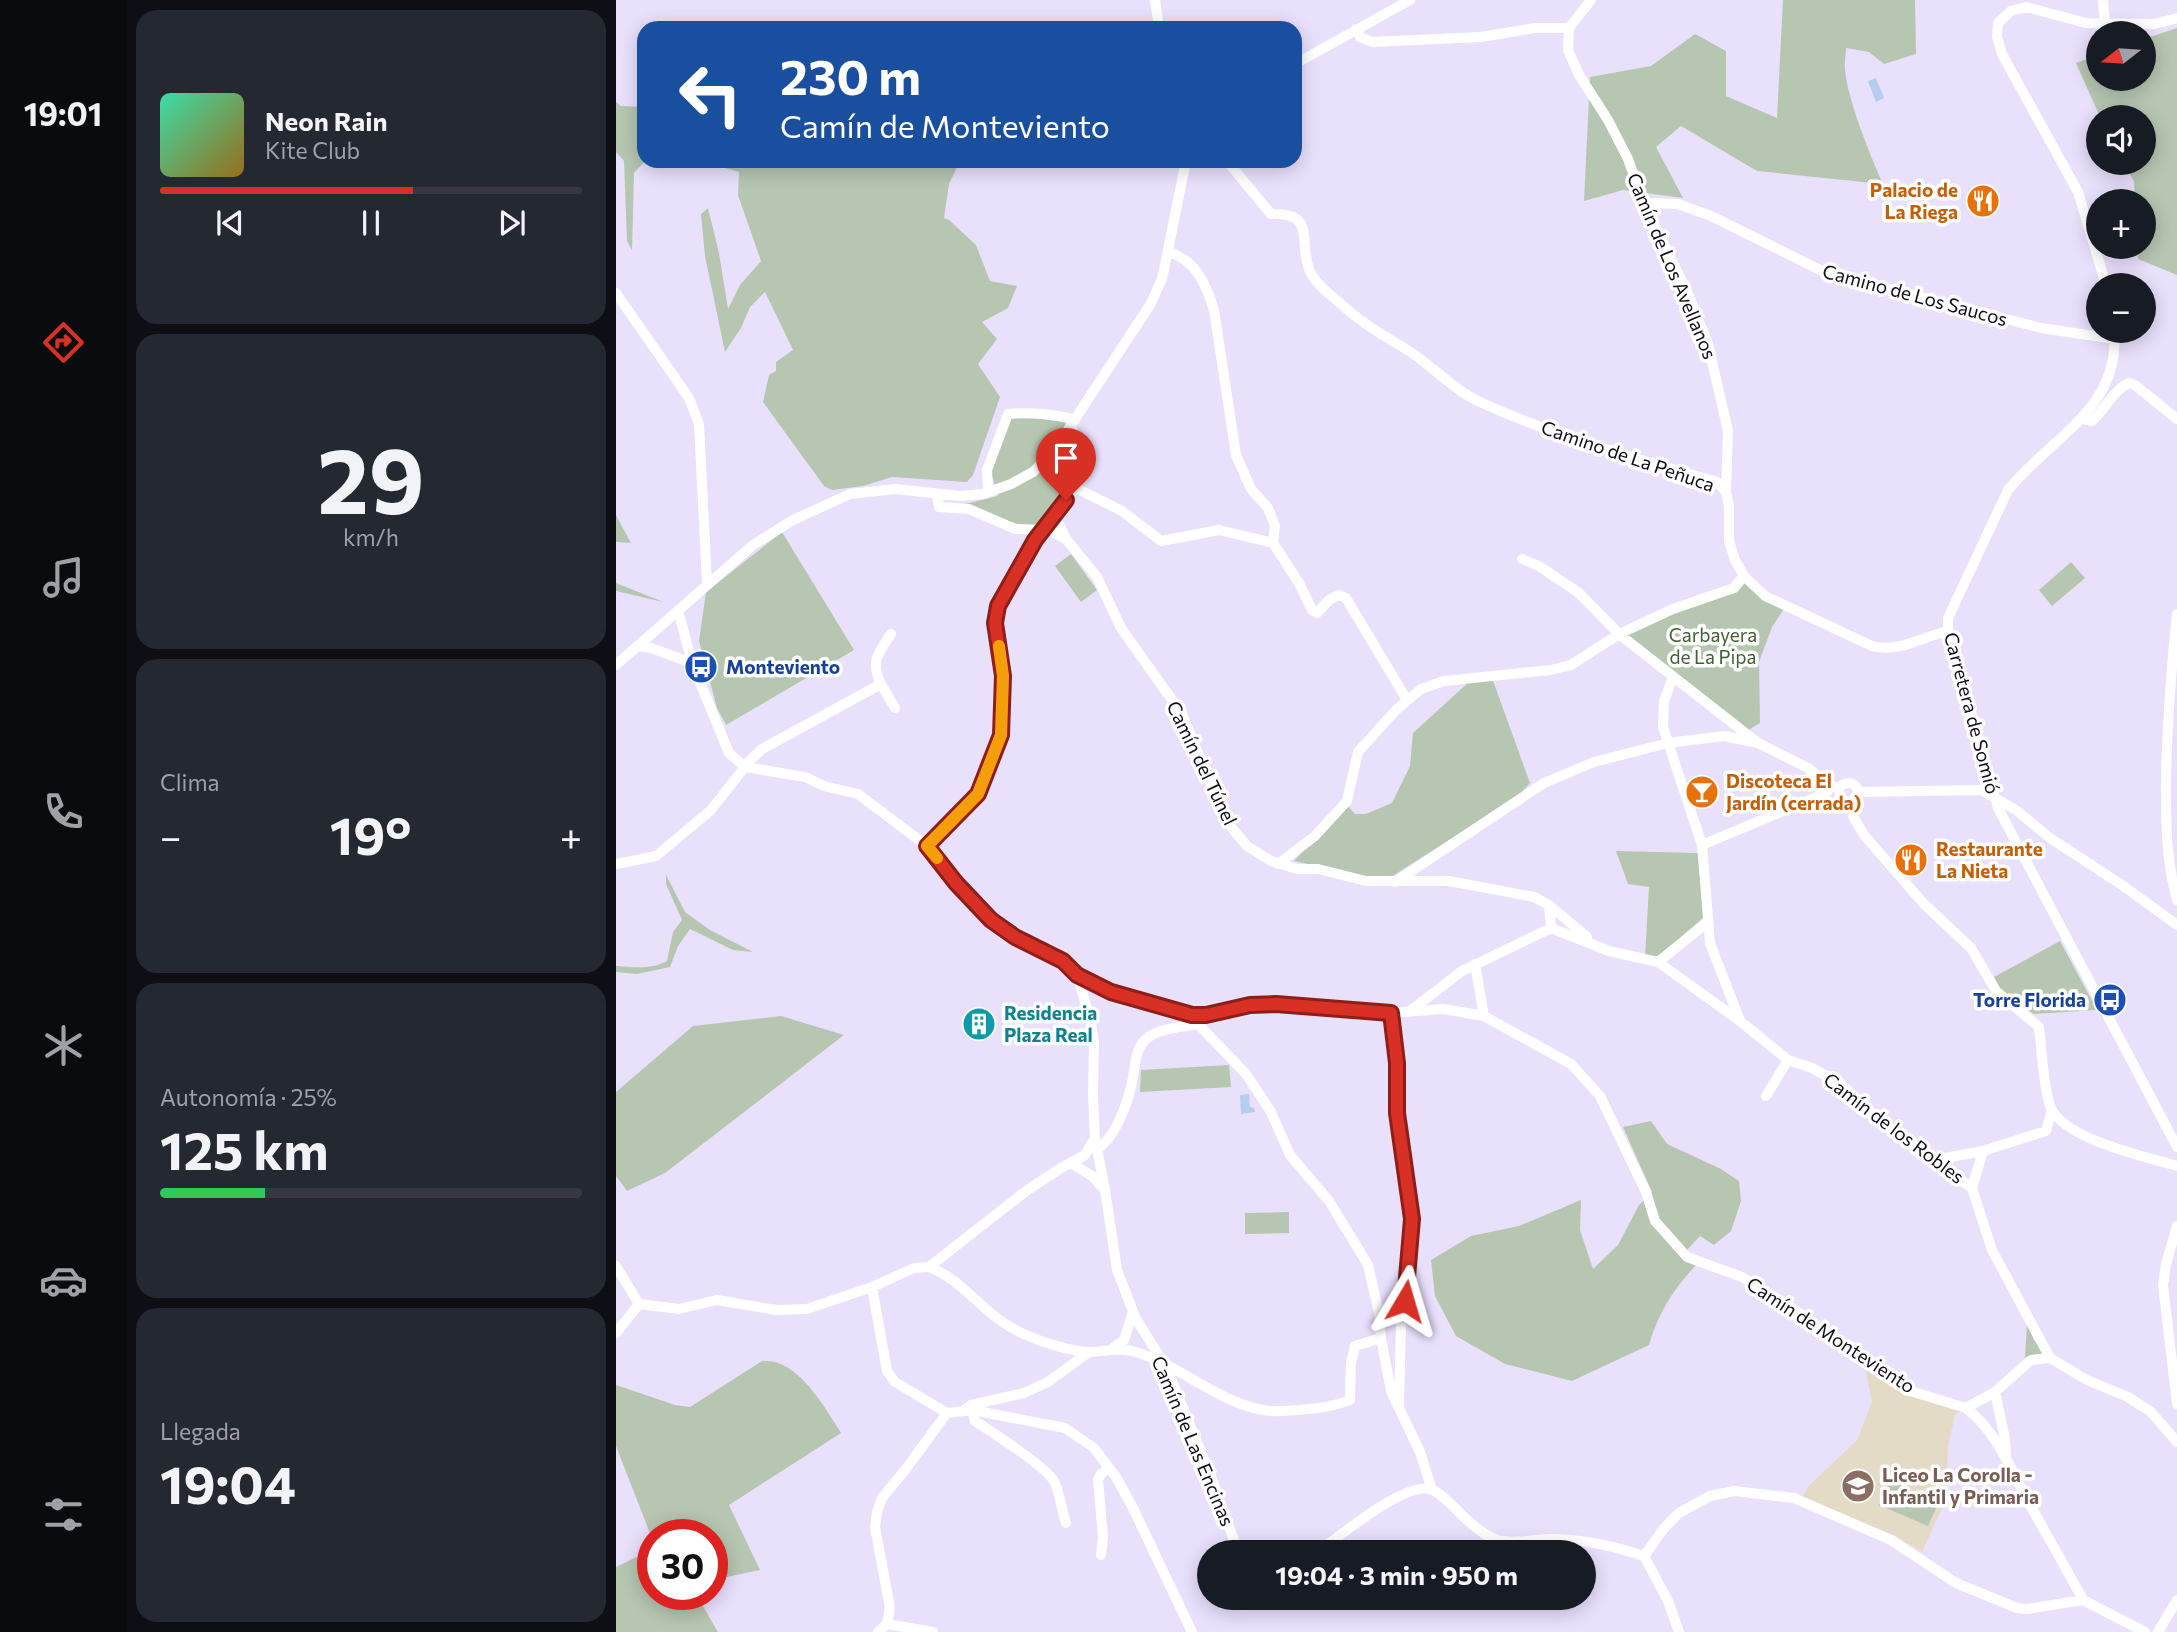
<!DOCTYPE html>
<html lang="es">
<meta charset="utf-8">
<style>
body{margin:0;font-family:Commissioner,sans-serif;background:#242831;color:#f1f3f6;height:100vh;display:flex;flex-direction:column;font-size:26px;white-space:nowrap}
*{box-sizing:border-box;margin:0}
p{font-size:23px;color:#9ea1a6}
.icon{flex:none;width:38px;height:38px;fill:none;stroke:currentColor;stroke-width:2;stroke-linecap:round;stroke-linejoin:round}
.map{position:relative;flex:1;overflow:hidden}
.drawer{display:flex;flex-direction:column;gap:10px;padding:10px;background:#0d0f14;width:490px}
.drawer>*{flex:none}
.hud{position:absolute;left:21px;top:21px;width:665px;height:147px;border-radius:21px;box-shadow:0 4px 18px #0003;background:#1a4fa0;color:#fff;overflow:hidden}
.needle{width:46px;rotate:253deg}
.buttons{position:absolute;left:1470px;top:21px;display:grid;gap:14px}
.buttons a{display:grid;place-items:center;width:70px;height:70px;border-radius:50%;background:#171b24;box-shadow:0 4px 18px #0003;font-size:35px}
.speed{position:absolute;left:21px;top:1519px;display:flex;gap:14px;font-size:35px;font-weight:700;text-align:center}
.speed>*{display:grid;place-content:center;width:91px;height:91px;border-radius:50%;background:#171b24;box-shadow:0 4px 18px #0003;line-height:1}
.speed .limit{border:10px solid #d22;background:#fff;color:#111}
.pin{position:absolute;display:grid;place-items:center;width:60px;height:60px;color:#fff;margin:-72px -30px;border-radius:50% 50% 50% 0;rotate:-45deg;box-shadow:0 0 7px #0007}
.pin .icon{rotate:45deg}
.me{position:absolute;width:77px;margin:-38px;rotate:7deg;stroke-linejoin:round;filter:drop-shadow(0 0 5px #0008)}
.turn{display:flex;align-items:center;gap:24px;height:147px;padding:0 28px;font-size:32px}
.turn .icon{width:91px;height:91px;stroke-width:2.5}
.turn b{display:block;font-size:49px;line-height:60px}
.big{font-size:52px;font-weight:700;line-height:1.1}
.drawer .tile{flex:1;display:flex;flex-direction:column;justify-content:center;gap:10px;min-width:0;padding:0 24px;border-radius:21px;background:#242831}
.drawer .dial{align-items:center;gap:0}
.dial b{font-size:91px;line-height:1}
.song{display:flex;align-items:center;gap:21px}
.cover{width:84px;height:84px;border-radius:10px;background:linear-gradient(135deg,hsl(160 70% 55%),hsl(40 70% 35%))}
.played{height:7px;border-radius:4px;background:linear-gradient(90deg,#d93025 60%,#363941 60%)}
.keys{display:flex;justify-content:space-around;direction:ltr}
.heat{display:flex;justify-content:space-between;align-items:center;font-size:38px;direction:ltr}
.charge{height:10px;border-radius:5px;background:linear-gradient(90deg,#34c759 25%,#363941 0)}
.trip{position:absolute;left:581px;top:1540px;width:399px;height:70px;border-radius:35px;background:#171b24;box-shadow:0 4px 18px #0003;font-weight:700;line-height:70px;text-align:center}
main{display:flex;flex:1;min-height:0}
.tab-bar{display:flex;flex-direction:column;width:126px;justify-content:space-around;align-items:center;background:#090b0e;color:#9ea1a6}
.tab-bar .icon{width:49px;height:49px}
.tab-bar .active{color:#d93025}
.tab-bar b{font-size:32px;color:#f1f3f6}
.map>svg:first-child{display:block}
.education{fill:#e3dbc6}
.green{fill:#b6c6b1}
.water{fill:#b5ceee}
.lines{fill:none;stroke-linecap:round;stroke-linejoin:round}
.minor{stroke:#fff;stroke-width:10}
.route-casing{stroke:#8d1f18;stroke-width:18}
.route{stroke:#d93025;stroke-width:12}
.slow{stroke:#f59e0b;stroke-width:12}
.labels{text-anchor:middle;stroke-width:7;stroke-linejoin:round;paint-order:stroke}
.food-label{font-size:19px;font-weight:bold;fill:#c56008;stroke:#fff;text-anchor:start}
.street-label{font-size:19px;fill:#100c17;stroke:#fff}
.park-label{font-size:19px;fill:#3e6132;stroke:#fff}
.transit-label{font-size:19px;font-weight:bold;fill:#164399;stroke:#fff;text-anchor:start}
.culture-label{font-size:19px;font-weight:bold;fill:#0d838f;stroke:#fff;text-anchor:start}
.education-label{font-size:19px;font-weight:bold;fill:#785e54;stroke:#fff;text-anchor:start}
</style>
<main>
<nav class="tab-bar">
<b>19:01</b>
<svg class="icon active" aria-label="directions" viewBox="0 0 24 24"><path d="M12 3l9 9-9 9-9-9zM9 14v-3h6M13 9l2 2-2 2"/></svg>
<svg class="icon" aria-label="music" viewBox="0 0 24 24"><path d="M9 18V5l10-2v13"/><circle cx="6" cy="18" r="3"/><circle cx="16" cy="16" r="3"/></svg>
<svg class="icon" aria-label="phone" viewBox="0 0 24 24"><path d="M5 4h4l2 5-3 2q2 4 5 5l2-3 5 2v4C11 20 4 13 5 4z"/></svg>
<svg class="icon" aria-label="climate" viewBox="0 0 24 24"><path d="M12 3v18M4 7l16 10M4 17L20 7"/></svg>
<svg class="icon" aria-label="car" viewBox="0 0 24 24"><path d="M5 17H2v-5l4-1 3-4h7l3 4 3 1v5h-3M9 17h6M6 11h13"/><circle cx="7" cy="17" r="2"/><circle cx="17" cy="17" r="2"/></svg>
<svg class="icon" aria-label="filters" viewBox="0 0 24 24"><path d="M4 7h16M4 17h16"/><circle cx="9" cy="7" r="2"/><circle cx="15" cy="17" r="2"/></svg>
</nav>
<section class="drawer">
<div class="tile">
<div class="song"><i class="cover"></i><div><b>Neon Rain</b><p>Kite Club</p></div></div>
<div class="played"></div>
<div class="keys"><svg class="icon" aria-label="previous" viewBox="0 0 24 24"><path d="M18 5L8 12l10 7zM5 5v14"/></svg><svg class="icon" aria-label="pause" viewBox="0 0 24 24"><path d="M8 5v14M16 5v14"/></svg><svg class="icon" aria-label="next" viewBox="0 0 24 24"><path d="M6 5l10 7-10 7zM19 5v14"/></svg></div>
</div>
<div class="tile dial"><b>29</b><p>km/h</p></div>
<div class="tile"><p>Clima</p>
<div class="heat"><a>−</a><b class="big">19°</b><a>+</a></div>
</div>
<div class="tile"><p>Autonomía · 25%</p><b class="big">125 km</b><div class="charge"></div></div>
<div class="tile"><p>Llegada</p><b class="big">19:04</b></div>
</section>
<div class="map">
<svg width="1561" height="1632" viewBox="0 0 1561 1632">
<rect width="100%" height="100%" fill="#e9e0fc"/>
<!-- education -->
<path class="education" d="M1249 1368 1290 1394 1345 1411 1339 1415 1332 1446 1330 1499 1306 1552 1278 1535 1186 1498 1192 1487 1241 1440 1256 1402Z"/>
<!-- green -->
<path class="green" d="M1167 0H1299L1300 54 1268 64 1253 52 1230 48C1230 55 1228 63 1229 70 1232 101 1254 155 1267 184L1141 171 1065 126 1040 147 1067 198 1007 190 968 201 974 77 1035 66 1079 34 1110 51V96L1161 118Z
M1561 28V275L1522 259V247H1528V201H1519L1518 181 1507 163H1528V117H1484L1460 63 1482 55V79H1528V39Z
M0 102 5 106 28 107 29 161 18 173 16 250 11 241 8 161 0 152Z
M85 161H344L333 184 328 218 333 220 360 245 374 281 401 286 392 308 366 322 381 339 362 364 384 397 357 475 351 482 276 477 247 486 216 490 208 486 147 402 153 375 160 371V362L177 350 149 292 134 307 125 328 109 352 89 256 85 214 92 208 103 253 112 309 124 285 145 261 122 195 123 172Z
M411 416 449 422C468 466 452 497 419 528L409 527 349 504 382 496 374 469 395 419Z
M0 515 1 517 15 543 0 542Z
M166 532 238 650 110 725 101 708 83 641 90 592Z
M455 554 481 590 465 602 439 566Z
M1455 562 1469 578 1436 606 1423 590Z
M1128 576 1169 607 1156 627 1143 662 1144 723 1129 732 1003 634 1118 588Z
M0 583 47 602 0 591Z
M876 678 914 783 902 796 775 877H755L678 861 731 805 739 814H750L776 803 794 766 797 733 854 681Z
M1000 851 1082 853 1089 916 1043 956H1029L1033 887 1012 884Z
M50 875 69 912 94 930 137 952 117 950 74 929 62 946 54 967 21 974 0 972V966C17 967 35 970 51 961L57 932 66 920 50 884Z
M1444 941 1481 1010 1418 1014 1385 991 1378 977Z
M165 1016 228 1035 49 1173 11 1191 0 1176V1092L77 1026Z
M613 1065 615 1087 524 1092 525 1070Z
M1035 1121 1051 1144 1105 1169 1123 1181 1125 1201 1115 1231 1098 1245 1084 1236 1070 1251 1081 1264C1058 1288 1042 1313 1033 1345L956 1381 889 1364 840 1336 819 1296 815 1260 855 1236 903 1226 965 1200 964 1230 977 1269 1002 1245 1023 1205 1036 1192 1007 1127Z
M673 1212V1233L629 1234V1213Z
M1411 1324 1418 1340 1429 1354 1409 1358Z
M146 1361C151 1361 157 1361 162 1363 189 1372 211 1411 225 1433L113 1505 144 1570 96 1580V1535H37V1541L0 1446V1385L59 1405 74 1407Z
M1274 1481 1323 1502 1312 1526 1263 1505Z
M37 1549V1594H80L102 1632H0V1567Z"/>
<!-- water -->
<path class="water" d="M1260 78 1268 98 1260 102 1252 81Z
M633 1094 634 1107 638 1108 639 1112 625 1114 624 1095Z"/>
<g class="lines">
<!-- minor -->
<path class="minor" d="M539 0 543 28
M975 0 953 28 952 50 963 75 992 120 1012 159 1028 203 1073 296 1092 344 1112 431 1110 492 1113 507V541L1119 560 1128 576 1149 596 1256 646C1283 653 1306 637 1332 631
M1487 0 1489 24
M740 29 744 37 756 42 865 37 919 28H953
M679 64 794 0
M611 161 655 214C701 213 682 239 693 269 697 280 707 289 717 297 727 306 738 316 750 324 765 335 783 344 799 355 821 371 840 391 864 402 940 437 1021 459 1101 482L1110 492
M1028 203 1062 204 1095 216 1210 273 1425 328 1499 339
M552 252C580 260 590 284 598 310L620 455 635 489 652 508 659 526 657 543 683 583 696 610 701 613 713 600 723 595 730 598 791 700
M1490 285 1462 192 1386 54 1381 37 1382 23 1395 11 1410 7 1470 23 1538 24 1561 18
M0 293 73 398 83 424 91 583
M1498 331C1505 409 1434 438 1392 490L1332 618V631L1382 808 1561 1147
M1467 419 1476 421C1489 410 1498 389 1513 383L1519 385 1561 419
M460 488 506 511 545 541 603 530 657 543
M372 492 371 470 392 414C413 412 439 414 459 420
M321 495 323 507 353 509 399 529 432 530 450 539
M438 514 450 539 481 577 505 628 566 714 610 821 631 846 655 861 681 869H702L750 881H833L918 897 933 905 935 928
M906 559 923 566 963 593 1003 634 1142 743 1192 768 1214 785 1223 788
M62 610 76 663 113 753 129 767 189 777 208 786 242 794 311 846 340 883 375 920 399 937 447 961 461 975 495 991 576 1015H590L634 1005 660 1004 775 1013 827 1009 868 1016 955 1064 984 1096 1030 1192 1039 1221 1071 1257 1126 1277 1173 1306 1291 1390 1350 1408 1379 1392 1415 1360 1434 1358
M1561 614C1555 670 1551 726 1550 782 1550 823 1550 861 1561 900
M21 646 35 648 76 663
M0 665 137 545 177 520 234 494 279 489 344 496 367 494 395 484 417 472 438 451 534 305 546 279 570 161
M1057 677 1048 701 1047 727 1086 845 1094 943 1124 1021
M265 684C254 661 262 654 275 634
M128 766 146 749 265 684 279 708
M1223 788 1224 799C1229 803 1233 804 1240 801
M1223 788C1231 780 1239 782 1243 792
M1243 792 1365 790 1400 810 1434 838 1506 885 1561 925
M1234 803 1238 818 1248 835 1308 904 1355 948 1380 991 1423 1027C1425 1045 1428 1094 1435 1108 1450 1140 1528 1156 1561 1166
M1086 845 1210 793 1215 786
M311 846 362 794 385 735 387 675 379 623 382 605 428 526 460 488 464 448 455 426
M0 864 40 856 94 811 129 767
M662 864 699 836 731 801 742 752 780 710 805 689 828 681 935 670 955 665 1003 634 1057 609 1118 588 1128 576
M779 882 928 783 978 762 1052 743 1108 736 1142 743
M933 905 971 937
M1042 962 1092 922
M859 964 868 1016
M461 975 474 1018 478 1041 477 1095 479 1138 489 1190 501 1270 520 1319 549 1365 558 1386 596 1479 622 1552
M794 1011 846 971 935 928 993 951 1042 962 1124 1021 1172 1060 1196 1068 1225 1084 1259 1116 1356 1188 1376 1250 1434 1358 1471 1380 1512 1397 1535 1412 1561 1442
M775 1013 781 1063V1113L796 1219 785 1324 783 1403
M1150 1096 1172 1060
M481 1149C499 1138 510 1107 515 1087 519 1073 518 1050 529 1040 541 1028 566 1027 582 1024L630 1074 655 1112 674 1155 713 1201 743 1250 752 1265 763 1313 765 1338
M1318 1160 1367 1151
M455 1163 476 1176 488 1189
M1356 1188 1367 1151 1430 1131 1436 1110
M1561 1226 1550 1264 1547 1285 1561 1404
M0 1266 23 1304
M313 1267C348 1280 365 1312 398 1329 415 1339 454 1352 474 1352 490 1352 498 1347 516 1351 563 1363 607 1408 656 1411 665 1412 674 1410 683 1410 701 1408 717 1407 734 1400L735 1363 739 1346 765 1338 775 1391 804 1452 816 1490
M256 1287 271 1371 279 1382 331 1413
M0 1333 23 1304 63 1309 101 1300 160 1310 191 1309 256 1287 298 1268 313 1267 410 1191 445 1168 469 1155 479 1138
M497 1348 508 1340 517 1312
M1379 1392 1389 1439 1390 1455
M1350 1408C1381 1432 1394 1468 1412 1501 1430 1534 1449 1566 1467 1600
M348 1410 355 1405 408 1393 432 1382 473 1352
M356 1410 359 1421C376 1432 429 1466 438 1481 443 1489 446 1512 450 1523
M702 1552C723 1537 790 1479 817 1490 825 1494 832 1502 838 1507 850 1519 868 1538 886 1541 902 1544 917 1539 934 1539 966 1539 998 1546 1028 1556L1052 1601 1063 1632
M485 1555 487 1537 482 1480 485 1474 493 1468
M1028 1556 1049 1527 1063 1513 1094 1496 1118 1491 1178 1498 1275 1540 1340 1583 1401 1608 1411 1609 1467 1600 1529 1632
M271 1624 317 1632
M262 1632 271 1624 274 1608 259 1527 261 1512 266 1498 289 1470 331 1413 356 1410 449 1428 478 1448 500 1477 516 1506 576 1632
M1542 1632 1561 1600"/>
</g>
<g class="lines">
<defs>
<path id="route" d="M450 500 419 540 382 606 379 623 387 676 385 735 362 794 311 846 340 883 375 920 399 937 447 961 461 975 495 992 576 1015H590L634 1005 660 1004 775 1013 781 1063V1113L796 1219 789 1301"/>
</defs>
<!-- route casing -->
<use href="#route" class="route-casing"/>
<!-- route -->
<use href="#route" class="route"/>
<!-- slow -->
<path class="slow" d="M321 858 311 846 362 794 385 735 387 676 383 646"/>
</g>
<!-- icons -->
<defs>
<symbol id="restaurant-disc" viewBox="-11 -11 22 22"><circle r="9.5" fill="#e8710a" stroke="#fff"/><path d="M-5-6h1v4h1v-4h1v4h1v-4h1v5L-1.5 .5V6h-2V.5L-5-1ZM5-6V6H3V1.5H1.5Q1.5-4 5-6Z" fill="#fff"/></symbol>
<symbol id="bus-disc" viewBox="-11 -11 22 22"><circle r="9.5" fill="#1a4fb4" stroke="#fff"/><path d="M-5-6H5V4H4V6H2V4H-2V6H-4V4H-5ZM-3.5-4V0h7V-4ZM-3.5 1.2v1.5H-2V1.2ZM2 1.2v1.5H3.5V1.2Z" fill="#fff"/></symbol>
<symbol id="bar-disc" viewBox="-11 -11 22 22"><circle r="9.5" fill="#e8710a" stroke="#fff"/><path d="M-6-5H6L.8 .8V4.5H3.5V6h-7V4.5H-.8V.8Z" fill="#fff"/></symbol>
<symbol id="building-disc" viewBox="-11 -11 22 22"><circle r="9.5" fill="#0f9aa8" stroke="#fff"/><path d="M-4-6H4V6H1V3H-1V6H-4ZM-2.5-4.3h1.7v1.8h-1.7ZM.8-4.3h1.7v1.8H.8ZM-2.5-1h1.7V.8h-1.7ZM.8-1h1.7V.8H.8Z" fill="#fff"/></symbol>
<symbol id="school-disc" viewBox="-11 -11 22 22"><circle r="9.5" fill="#8d6e63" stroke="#fff"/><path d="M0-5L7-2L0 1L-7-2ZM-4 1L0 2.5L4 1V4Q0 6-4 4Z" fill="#fff"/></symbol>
</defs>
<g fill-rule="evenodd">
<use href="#restaurant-disc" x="1348" y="182" width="38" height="38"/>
<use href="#bus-disc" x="66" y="648" width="38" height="38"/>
<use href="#bar-disc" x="1067" y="773" width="38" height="38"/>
<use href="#restaurant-disc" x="1276" y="841" width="38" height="38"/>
<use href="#bus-disc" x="1475" y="981" width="38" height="38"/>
<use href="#building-disc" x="344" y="1005" width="38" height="38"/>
<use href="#school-disc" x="1223" y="1467" width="38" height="38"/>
</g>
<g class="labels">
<!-- food labels -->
<g class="food-label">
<text x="1342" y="197" text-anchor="end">Palacio de<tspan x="1342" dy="22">La Riega</tspan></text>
<text x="1110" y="788">Discoteca El<tspan x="1110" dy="22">Jardín (cerrada)</tspan></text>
<text x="1320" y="856">Restaurante<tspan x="1320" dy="22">La Nieta</tspan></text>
</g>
<!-- street labels -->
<g class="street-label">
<text transform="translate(1056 266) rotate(67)" y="7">Camín de Los Avellanos</text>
<text transform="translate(1299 295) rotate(15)" y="7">Camino de Los Saucos</text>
<text transform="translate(1012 456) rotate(19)" y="7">Camino de La Peñuca</text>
<text transform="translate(1356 713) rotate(75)" y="7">Carretera de Somió</text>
<text transform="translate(586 763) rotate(64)" y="7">Camín del Túnel</text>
<text transform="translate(1278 1128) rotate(37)" y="7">Camín de los Robles</text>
<text transform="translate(1215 1335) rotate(33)" y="7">Camín de Monteviento</text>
<text transform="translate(577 1441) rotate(67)" y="7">Camín de Las Encinas</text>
</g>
<!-- park labels -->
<g class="park-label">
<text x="1097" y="642">Carbayera<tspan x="1097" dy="22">de La Pipa</tspan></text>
</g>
<!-- transit labels -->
<g class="transit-label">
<text x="110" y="674">Monteviento</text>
<text x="1470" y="1007" text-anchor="end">Torre Florida</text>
</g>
<!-- culture labels -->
<g class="culture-label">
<text x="388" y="1020">Residencia<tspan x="388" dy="22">Plaza Real</tspan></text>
</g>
<!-- education labels -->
<g class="education-label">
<text x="1266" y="1482">Liceo La Corolla -<tspan x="1266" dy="22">Infantil y Primaria</tspan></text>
</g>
</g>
</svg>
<div class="buttons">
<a><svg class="needle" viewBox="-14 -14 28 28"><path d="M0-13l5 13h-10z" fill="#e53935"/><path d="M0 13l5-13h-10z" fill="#9ea1a6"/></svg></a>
<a><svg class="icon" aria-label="sound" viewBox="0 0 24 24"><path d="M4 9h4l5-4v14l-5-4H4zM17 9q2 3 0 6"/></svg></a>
<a>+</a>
<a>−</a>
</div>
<div class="speed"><div class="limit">30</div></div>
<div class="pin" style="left:450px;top:500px;background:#d93025"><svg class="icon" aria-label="arrive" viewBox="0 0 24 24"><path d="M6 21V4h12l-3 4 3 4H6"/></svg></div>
<svg class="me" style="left:789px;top:1301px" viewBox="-20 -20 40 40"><path d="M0-17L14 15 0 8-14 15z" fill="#d93025" stroke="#fff" stroke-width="4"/></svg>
<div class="trip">19:04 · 3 min · 950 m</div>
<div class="hud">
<div class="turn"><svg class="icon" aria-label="left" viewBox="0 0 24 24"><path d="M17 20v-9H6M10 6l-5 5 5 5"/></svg><div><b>230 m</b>Camín de Monteviento</div></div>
</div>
</div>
</main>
